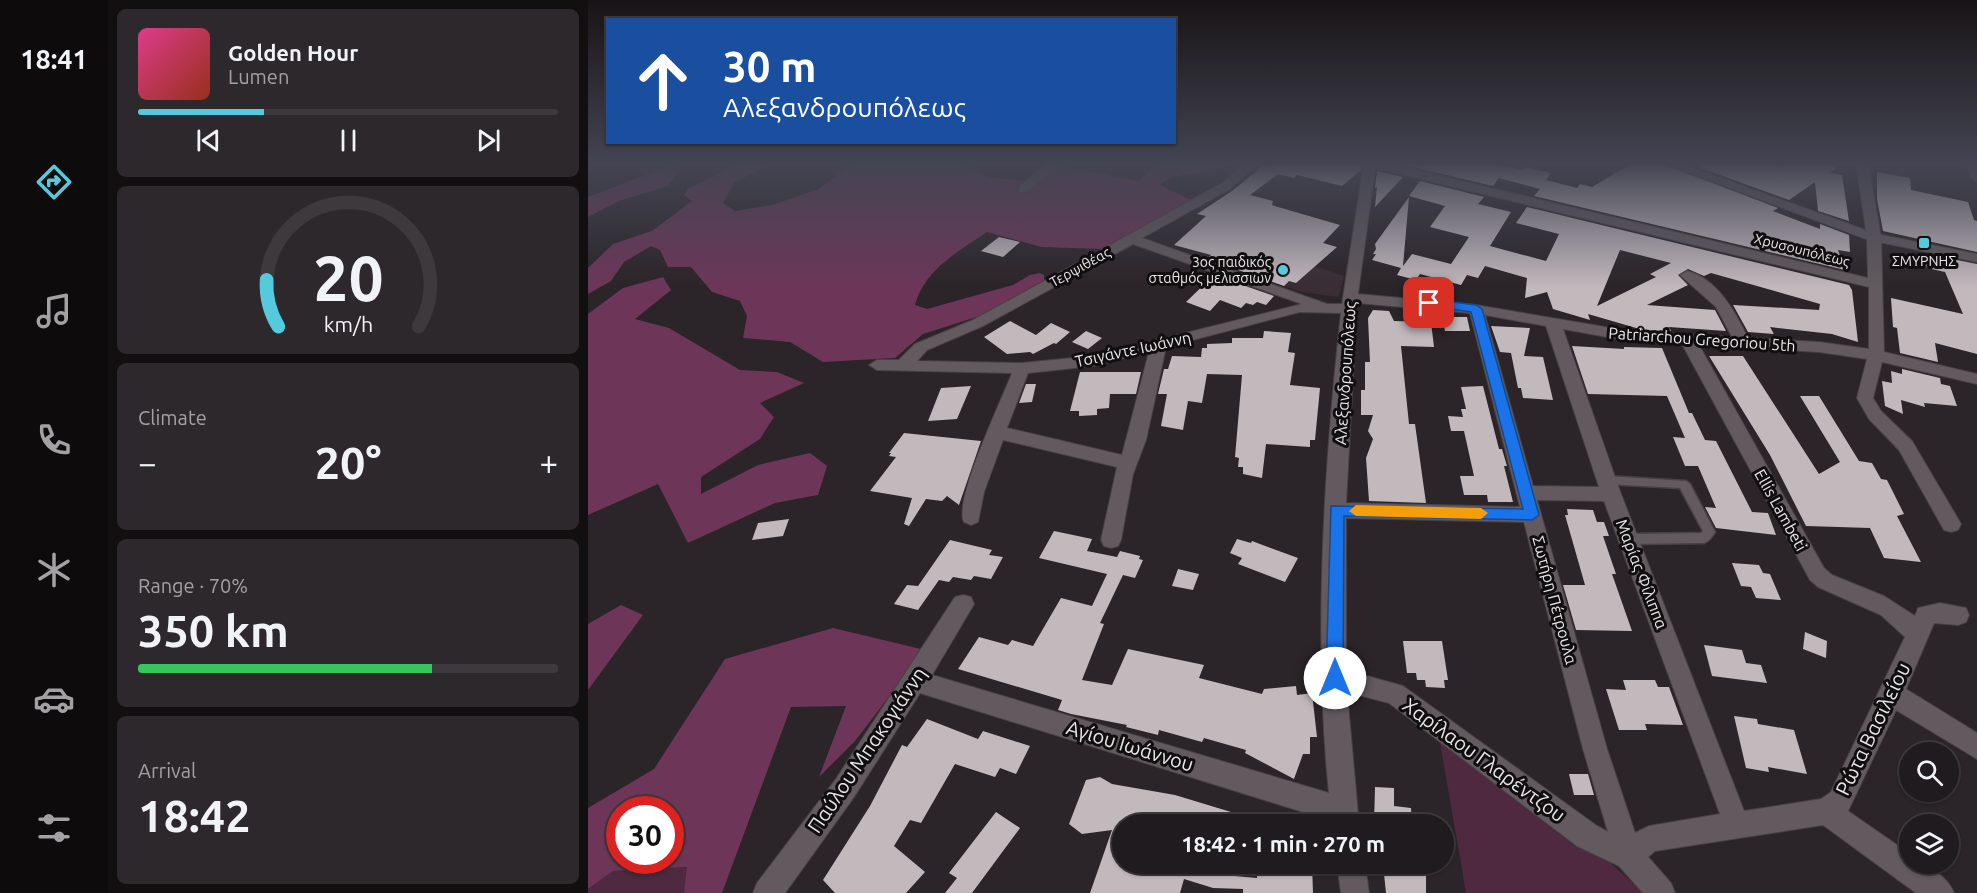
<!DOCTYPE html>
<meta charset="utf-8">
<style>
body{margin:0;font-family:Ubuntu,sans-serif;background:#2d282b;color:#f1f3f6;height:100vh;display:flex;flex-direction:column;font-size:22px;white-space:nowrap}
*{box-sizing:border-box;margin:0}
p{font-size:20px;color:#a2a1a4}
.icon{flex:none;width:33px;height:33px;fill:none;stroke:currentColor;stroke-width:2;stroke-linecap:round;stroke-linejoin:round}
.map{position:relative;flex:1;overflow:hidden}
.sheet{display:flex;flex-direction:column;gap:9px;padding:9px;background:#120f10;width:480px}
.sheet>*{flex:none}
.banner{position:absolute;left:18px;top:18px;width:570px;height:126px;border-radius:0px;box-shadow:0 2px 4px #0004,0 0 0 2px #3d393c;background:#1a4fa0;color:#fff;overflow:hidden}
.tools{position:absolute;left:1311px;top:742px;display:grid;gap:12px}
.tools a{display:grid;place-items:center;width:60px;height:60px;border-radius:50%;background:#201b1e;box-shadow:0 2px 4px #0004,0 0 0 2px #3d393c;font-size:30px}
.speed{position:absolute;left:18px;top:796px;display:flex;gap:12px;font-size:30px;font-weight:700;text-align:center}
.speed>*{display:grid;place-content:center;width:78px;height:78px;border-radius:50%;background:#201b1e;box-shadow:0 2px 4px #0004,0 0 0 2px #3d393c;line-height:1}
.speed .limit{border:9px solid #d22;background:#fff;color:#111}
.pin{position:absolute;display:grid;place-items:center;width:51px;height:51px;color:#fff;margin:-26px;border-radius:12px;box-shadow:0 3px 9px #0006}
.me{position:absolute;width:66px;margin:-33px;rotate:0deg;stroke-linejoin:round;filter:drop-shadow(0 0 4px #0008)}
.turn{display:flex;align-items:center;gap:21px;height:126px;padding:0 18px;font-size:27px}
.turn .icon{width:78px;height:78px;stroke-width:2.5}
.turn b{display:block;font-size:42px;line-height:51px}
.big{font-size:45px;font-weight:600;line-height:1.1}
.sheet .card{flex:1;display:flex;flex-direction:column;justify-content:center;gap:9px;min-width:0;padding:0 21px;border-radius:9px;background:#2d282b}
.sheet .dial{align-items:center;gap:0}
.dial svg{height:156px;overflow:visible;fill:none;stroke:#3d393c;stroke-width:7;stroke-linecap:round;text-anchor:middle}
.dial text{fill:#f1f3f6;stroke:none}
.song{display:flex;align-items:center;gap:18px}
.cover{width:72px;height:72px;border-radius:9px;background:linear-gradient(135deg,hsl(330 70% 55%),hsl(10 70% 35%))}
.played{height:6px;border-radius:3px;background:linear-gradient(90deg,#54cadd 30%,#3d393c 30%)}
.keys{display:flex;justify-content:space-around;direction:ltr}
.heat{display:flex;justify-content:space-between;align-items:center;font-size:33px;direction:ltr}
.charge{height:9px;border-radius:4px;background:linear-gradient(90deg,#34c759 70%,#3d393c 0)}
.trip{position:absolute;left:524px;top:814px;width:342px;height:60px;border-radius:30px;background:#201b1e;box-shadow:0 2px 4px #0004,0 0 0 2px #3d393c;font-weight:600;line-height:60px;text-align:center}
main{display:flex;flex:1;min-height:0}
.menu{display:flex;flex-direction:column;width:108px;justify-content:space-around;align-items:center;background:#0d0b0c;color:#a2a1a4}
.menu .icon{width:42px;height:42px}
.menu .selected{color:#54cadd}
.menu b{font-size:27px;color:#f1f3f6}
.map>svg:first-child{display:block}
.built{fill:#3a2d34}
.green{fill:#4e293f}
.forest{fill:#6d3658;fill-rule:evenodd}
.building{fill:#c2b9bd;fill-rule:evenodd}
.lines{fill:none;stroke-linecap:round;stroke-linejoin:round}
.service-casing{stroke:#474144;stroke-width:3}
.minor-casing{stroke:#474144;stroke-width:2}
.tertiary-casing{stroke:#474144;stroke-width:2}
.service{fill:#625a5e;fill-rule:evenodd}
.minor{fill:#625a5e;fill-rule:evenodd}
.tertiary{fill:#625a5e;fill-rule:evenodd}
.route{fill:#1a73e8;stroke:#114b97;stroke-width:1.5}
.slow{fill:#f59e0b}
.poi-dot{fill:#54cadd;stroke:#110e10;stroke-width:2}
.labels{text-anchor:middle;stroke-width:6;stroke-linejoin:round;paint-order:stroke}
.far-street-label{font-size:14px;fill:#eae5e8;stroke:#110e10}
.far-poi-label{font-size:14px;fill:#eae5e8;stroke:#110e10}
.street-label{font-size:16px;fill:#eae5e8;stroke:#110e10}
.near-street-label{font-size:20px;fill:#eae5e8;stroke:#110e10}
</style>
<main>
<nav class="menu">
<b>18:41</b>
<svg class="icon selected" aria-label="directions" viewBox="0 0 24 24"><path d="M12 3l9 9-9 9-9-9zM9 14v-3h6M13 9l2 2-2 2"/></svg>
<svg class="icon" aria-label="music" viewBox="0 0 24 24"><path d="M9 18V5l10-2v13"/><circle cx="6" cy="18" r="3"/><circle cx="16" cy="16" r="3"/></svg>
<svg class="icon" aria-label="phone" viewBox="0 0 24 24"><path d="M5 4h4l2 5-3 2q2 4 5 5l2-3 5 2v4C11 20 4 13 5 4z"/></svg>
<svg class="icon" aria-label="climate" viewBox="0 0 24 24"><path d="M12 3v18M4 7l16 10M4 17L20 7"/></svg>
<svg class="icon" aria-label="car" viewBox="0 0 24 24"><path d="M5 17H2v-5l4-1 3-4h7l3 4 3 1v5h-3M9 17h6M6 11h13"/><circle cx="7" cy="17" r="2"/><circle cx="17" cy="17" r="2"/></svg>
<svg class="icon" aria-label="filters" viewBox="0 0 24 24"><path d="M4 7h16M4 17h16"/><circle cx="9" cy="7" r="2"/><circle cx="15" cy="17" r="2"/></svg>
</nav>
<section class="sheet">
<div class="card">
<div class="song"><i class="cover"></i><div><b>Golden Hour</b><p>Lumen</p></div></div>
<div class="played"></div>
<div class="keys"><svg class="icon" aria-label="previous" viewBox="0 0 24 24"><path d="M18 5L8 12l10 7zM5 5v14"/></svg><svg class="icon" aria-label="pause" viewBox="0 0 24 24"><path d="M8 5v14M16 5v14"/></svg><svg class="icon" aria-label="next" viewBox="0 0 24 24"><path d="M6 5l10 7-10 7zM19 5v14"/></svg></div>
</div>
<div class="card dial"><svg viewBox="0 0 100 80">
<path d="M14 69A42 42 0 1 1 86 69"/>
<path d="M14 69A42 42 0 0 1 8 45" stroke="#54cadd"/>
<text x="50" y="56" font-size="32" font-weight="700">20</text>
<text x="50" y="72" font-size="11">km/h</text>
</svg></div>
<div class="card"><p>Climate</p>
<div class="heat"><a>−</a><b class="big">20°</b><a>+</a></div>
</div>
<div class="card"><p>Range · 70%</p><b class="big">350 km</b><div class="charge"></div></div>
<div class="card"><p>Arrival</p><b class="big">18:42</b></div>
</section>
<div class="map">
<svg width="1389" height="893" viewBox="0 0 1389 893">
<rect width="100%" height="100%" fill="#2b2428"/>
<!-- built -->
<path class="built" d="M658 243 756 276 751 297 714 292 634 265Z"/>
<!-- green -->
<path class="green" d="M850 731 1002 845 1056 893H878Z
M100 867 96 893H0V889L25 871Z"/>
<!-- forest -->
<path class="forest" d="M153 163H185L147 182 135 203 147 211 184 205 231 189 264 163H373L400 177 436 181 453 180 469 166 551 181 567 166 560 163H638L640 166C618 175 585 171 572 185L603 200 515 249 454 247 399 232C370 252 337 269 327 305L339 309 425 285 442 275 452 273 456 275V283L401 313 335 334 307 358 235 362 202 342 155 338 159 316 152 301 124 292 103 267H80L72 250 63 246 36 262 23 281 0 294V268L25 244 64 231 104 201 96 195 100 189Z
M84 165 90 172 80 186 31 201 0 217V197Z
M75 277 83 290 47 319 81 328 152 370 189 372 216 383 172 403 186 417 172 439 113 477V494L170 465 222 453 239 466 230 495 187 503 100 543 70 484 0 515V314L35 288Z
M33 605 55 615 0 690V624Z
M245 628 337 650 267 741 231 777 258 706 203 707 134 893H96L99 867 25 871 0 889V808L66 769 137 659ZM32 810H82V861H32Z"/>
<!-- building -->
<path class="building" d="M673 163H774L773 170 754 186 709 175 706 178 690 174 662 195 685 201 684 205 690 207 752 225 735 243 749 247 708 283 701 281 696 286 636 265 638 263 621 257 623 255 586 245 618 216 609 214 644 191 670 170Z
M809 163H908L935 170 937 167 963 173 958 180 989 188 992 184 1004 187 1044 163H1072L1190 208 1185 211 1232 229V224L1261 235 1262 252 1250 250 1257 270 946 196 952 189 911 178 905 186Z
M1099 163H1255L1242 173 1254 175 1261 221 1230 211 1227 182 1201 200Z
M789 171 815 177 787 207 789 187 787 188Z
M1289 172 1322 178 1323 190 1380 202 1386 220 1389 221V252L1295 231 1289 199Z
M832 181 896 197 890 204 923 212 902 246 958 261 971 234 928 223 939 207 1261 285 1264 290 1270 342 1244 334 1182 327 1186 334 1160 332 1145 305 1231 310 1232 304 1123 273 1116 276 1100 269 1090 275 1100 285 1059 305 1127 310 1138 331 1081 327 1083 331 1055 330 1000 314 1002 320 965 309 959 292 937 298 939 278 897 266 890 278 879 275 873 285 832 274 828 280 809 275 813 268 784 260 788 254H785L788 249 787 244 821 197 815 266 824 254 863 264 881 237 842 227 857 206 821 196ZM1032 250 1083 263 1062 274 1068 277 1009 306Z
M411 237 432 242 415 257 393 251Z
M1334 253 1389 264V354L1347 343 1350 362 1312 353 1309 328 1305 327 1303 298 1375 314 1357 272 1339 268Z
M626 275 686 296 678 305 669 302 665 305 658 303 653 308 632 300 622 311 598 302Z
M785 310 801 311 806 321 843 322 846 347 813 346 821 424H827L838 503 781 501 778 458 785 439 780 431 785 415H773V390H777V362H782L780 318Z
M854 317H879L882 331H857Z
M422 321 448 335 463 323 482 332 468 344 466 343 445 354 442 352 419 354 396 337Z
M903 326 942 328 936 356 955 357 965 400 935 398 933 388H930L923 353 912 352Z
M498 331 514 338 500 349 484 342Z
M676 331 703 333 700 352 707 353 702 385 732 388 727 440H722V447L678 444 674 478 655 474V467H650L651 458 647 457 654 375 619 374 614 403 600 401 595 430 573 426 579 394H570L576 369H580L584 356 613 357 614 348H619V344L644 343V338H675Z
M984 346 1036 349V347L1074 348 1101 413H1104L1117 440 1128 441 1164 512 1180 513 1188 535 1128 528 1117 507 1128 508 1110 466H1097L1085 437 1097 438 1079 396 1000 394Z
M1121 356H1155L1231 474 1252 462 1212 396H1231L1271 461 1284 463 1293 479 1299 480 1316 514 1309 516 1333 562 1296 558 1282 528 1218 526 1182 455Z
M1314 369 1352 378 1353 384 1362 386 1369 406 1336 403 1337 407 1313 400 1315 414 1297 406 1294 381 1304 383 1303 371 1314 374Z
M492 372H553L548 394H522L521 408 509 409V415L491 416V411H482Z
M438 384H448L444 402 431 403Z
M383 386 369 419 340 421 353 388Z
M895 386 911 449H914L919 466H916L925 502H900L899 495H876L872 476H886L876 431H863L860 416 875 417 873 409H878L873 387Z
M316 433 393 441 371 505 359 496 354 501 338 499 321 526 316 524 324 498 282 491 308 457 301 456 303 453H301Z
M979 509 1005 510 1009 522H1016L1021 536H1015L1028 574H1024L1044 631 988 630 975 585H997L977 515H980Z
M201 519 195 536 164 540 170 523Z
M466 531 504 539 499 551 529 557 532 551 552 556 551 559 555 560 547 578 535 575 512 623 516 624 494 680 524 685 540 649 616 665 611 678 674 694 676 689 708 686 709 695 724 693 729 737H722V754H715L706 779 657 753 658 750 616 738 614 742 571 730 570 735 538 727 539 725 483 714 470 710 474 700 370 669 391 637 420 645 424 640 445 646 473 598 504 606 519 574 451 558Z
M649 539 663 543 664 541 710 558 697 582 650 564 654 558 642 553Z
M362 540 404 550 401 555 415 557 403 579 386 576 383 580 365 577 361 582 351 580 330 610 306 604 319 585 330 586Z
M1144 563 1171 565 1175 573 1182 574 1193 600 1168 598 1163 587 1153 586Z
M590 569 611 574 605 590 584 586Z
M1217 632 1239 641 1238 658 1215 649Z
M815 641H854L860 680H856L857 688 838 687 837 680H829L828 673H819Z
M1116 645 1154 650 1158 663 1173 665 1179 683 1124 676Z
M1035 680H1067L1070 687H1081L1095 725 1057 724 1059 730H1031L1018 689 1038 690Z
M1146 716 1169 719 1170 724 1206 730 1219 774 1180 767 1181 772 1158 768Z
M339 719 390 739 395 731 442 746 428 774 412 768 407 777 367 764 333 823 322 820 306 846 337 872 318 893H247L235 880 282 806 314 745 319 747Z
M981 774H1000L1006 795H986Z
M512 777 524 784 587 795 643 812 639 825H534V864H628L625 874 669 878V864H724L725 893H655V889L625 888 596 879 592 893H502L524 830 494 834 481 824 498 780Z
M787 787 806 788V806L823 808 824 825H786Z
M408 812 432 828 384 893H357L369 878 361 873Z
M795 864H838V893H798Z"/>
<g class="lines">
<defs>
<path id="service" d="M1018 476 1098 481 1102 484 1127 532C1124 537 1121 541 1116 543L1042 544 1038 542 1036 539 1038 536 1042 534 1113 533 1115 531 1092 488 1018 484 1014 483 1013 480 1014 477Z"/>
<path id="minor" d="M461 163H474L439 192H431V186Z
M658 163H671L642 189 554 238 739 304H754L776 163H798L1280 278 1279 237 1268 163H1280L1293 237 1296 352 1389 374V384L1294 362 1285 398 1293 411 1324 441 1373 524 1370 530 1363 532 1356 530 1311 450 1281 419 1269 398 1279 359 1231 352 1111 345 1236 568 1244 575 1296 596 1327 616 1330 608 1352 603 1378 608 1381 615 1378 622 1370 625 1346 623 1318 689 1389 733V759L1308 710 1260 811 1322 854V864C1340 864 1359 876 1366 893H1328L1235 825 1067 851 1060 857 1083 883 1087 893H1055L1031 866 989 846 801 703 759 692 771 825H745L744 821 332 693 266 797 197 893H165L169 883 248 779 367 597 375 595 383 597 386 604 344 675 741 793C725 641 736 466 753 313L712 312 578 347 558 440 545 474 533 540 530 546 523 548 516 546 513 540 529 467 415 440 396 492 390 522 383 525 376 522C365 502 414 399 424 373L289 370 281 365 289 360H311L327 344 385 320 513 250 634 183ZM787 168 1281 287V349L1231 342 1160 338C1148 313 1129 278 1099 271L1092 275 1128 307 1144 337 1041 331 888 305 770 294ZM545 244 714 304 505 356 434 363 329 361 339 350 395 326ZM769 303 882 313 932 507 758 503ZM897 315 958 326 1011 487 945 486ZM975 329 1041 341 1094 344 1222 580 1230 587 1293 615 1317 637 1243 792 1233 799 1156 811 1033 494ZM561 352 534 455 419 428 440 373 505 366ZM949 500 1016 501 1132 814 1061 826 1047 833 1019 749ZM758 518 936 522 995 749 1020 832 1009 826 815 686 758 670Z
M1378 163H1389V182L1383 178Z
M749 864H777L781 893H753Z"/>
<path id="tertiary" d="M1074 163H1091L1289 234 1389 254V262L1281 240Z"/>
</defs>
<!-- service casing -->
<use href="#service" class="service-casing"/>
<!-- minor casing -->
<use href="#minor" class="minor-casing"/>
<!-- tertiary casing -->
<use href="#tertiary" class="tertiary-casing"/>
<!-- service -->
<use href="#service" class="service"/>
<!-- minor -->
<use href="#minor" class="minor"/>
<!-- tertiary -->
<use href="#tertiary" class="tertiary"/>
</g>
<!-- sky -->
<linearGradient id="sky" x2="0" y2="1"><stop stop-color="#181416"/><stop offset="0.57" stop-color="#444553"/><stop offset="1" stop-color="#444553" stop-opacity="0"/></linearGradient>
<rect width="1389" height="288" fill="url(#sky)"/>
<!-- route -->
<path class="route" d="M841 299 888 305 894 309 951 515 944 520 756 516 755 678 753 684 747 686 740 684 738 678 743 506 935 509 883 312 837 305 836 303Z"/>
<!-- slow -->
<path class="slow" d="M768 505 893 508 900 513 893 519 768 516 761 511Z"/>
<!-- markers -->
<g class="poi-dot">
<rect x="1330" y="237" width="12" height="12" rx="3"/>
<circle cx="695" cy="270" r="6"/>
</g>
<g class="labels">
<!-- far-street labels -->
<g class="far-street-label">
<text transform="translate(1214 250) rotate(14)" y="5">Χρυσουπόλεως</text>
<text transform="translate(492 267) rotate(-29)" y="5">Τερψιθέας</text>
</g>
<!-- far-poi labels -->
<g class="far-poi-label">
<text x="1336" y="266">ΣΜΥΡΝΗΣ</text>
<text x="683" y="267" text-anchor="end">3ος παιδικός<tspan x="683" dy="16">σταθμός μελισσιων</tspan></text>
</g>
<!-- street labels -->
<g class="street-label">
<text transform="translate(1114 339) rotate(4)" y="6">Patriarchou Gregoriou 5th</text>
<text transform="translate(545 349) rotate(-12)" y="6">Τσιγάντε Ιωάννη</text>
<text transform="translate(757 373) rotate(-86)" y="6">Αλεξανδρουπόλεως</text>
<text transform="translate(1193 510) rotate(61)" y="6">Ellis Lambeti</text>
<text transform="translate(1054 574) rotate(69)" y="6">Μαρίας Φίλιππα</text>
<text transform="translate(967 600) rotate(75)" y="6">Σωτήρη Πέτρουλα</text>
</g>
<!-- near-street labels -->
<g class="near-street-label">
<text transform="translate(1285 729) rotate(-64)" y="7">Ρώτα Βασιλείου</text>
<text transform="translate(542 746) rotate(17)" y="7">Αγίου Ιωάννου</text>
<text transform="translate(279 750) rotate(-56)" y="7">Παύλου Μπακογιάννη</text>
<text transform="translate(896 760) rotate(36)" y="7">Χαρίλαου Γλαρέντζου</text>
</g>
</g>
</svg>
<div class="tools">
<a><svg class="icon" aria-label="search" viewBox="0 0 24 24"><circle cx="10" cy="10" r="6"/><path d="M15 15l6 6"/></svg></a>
<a><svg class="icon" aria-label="layers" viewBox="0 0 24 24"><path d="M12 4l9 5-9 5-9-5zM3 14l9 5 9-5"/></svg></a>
</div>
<div class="speed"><div class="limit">30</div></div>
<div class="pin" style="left:841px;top:303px;background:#d93025"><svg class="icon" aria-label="arrive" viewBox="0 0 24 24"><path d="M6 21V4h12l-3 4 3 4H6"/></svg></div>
<svg class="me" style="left:747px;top:678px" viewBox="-20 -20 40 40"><circle r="19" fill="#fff"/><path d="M0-13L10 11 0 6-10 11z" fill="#1a73e8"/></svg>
<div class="trip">18:42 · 1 min · 270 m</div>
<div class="banner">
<div class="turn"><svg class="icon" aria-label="ahead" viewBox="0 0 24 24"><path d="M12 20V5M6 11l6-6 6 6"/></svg><div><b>30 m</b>Αλεξανδρουπόλεως</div></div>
</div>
</div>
</main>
